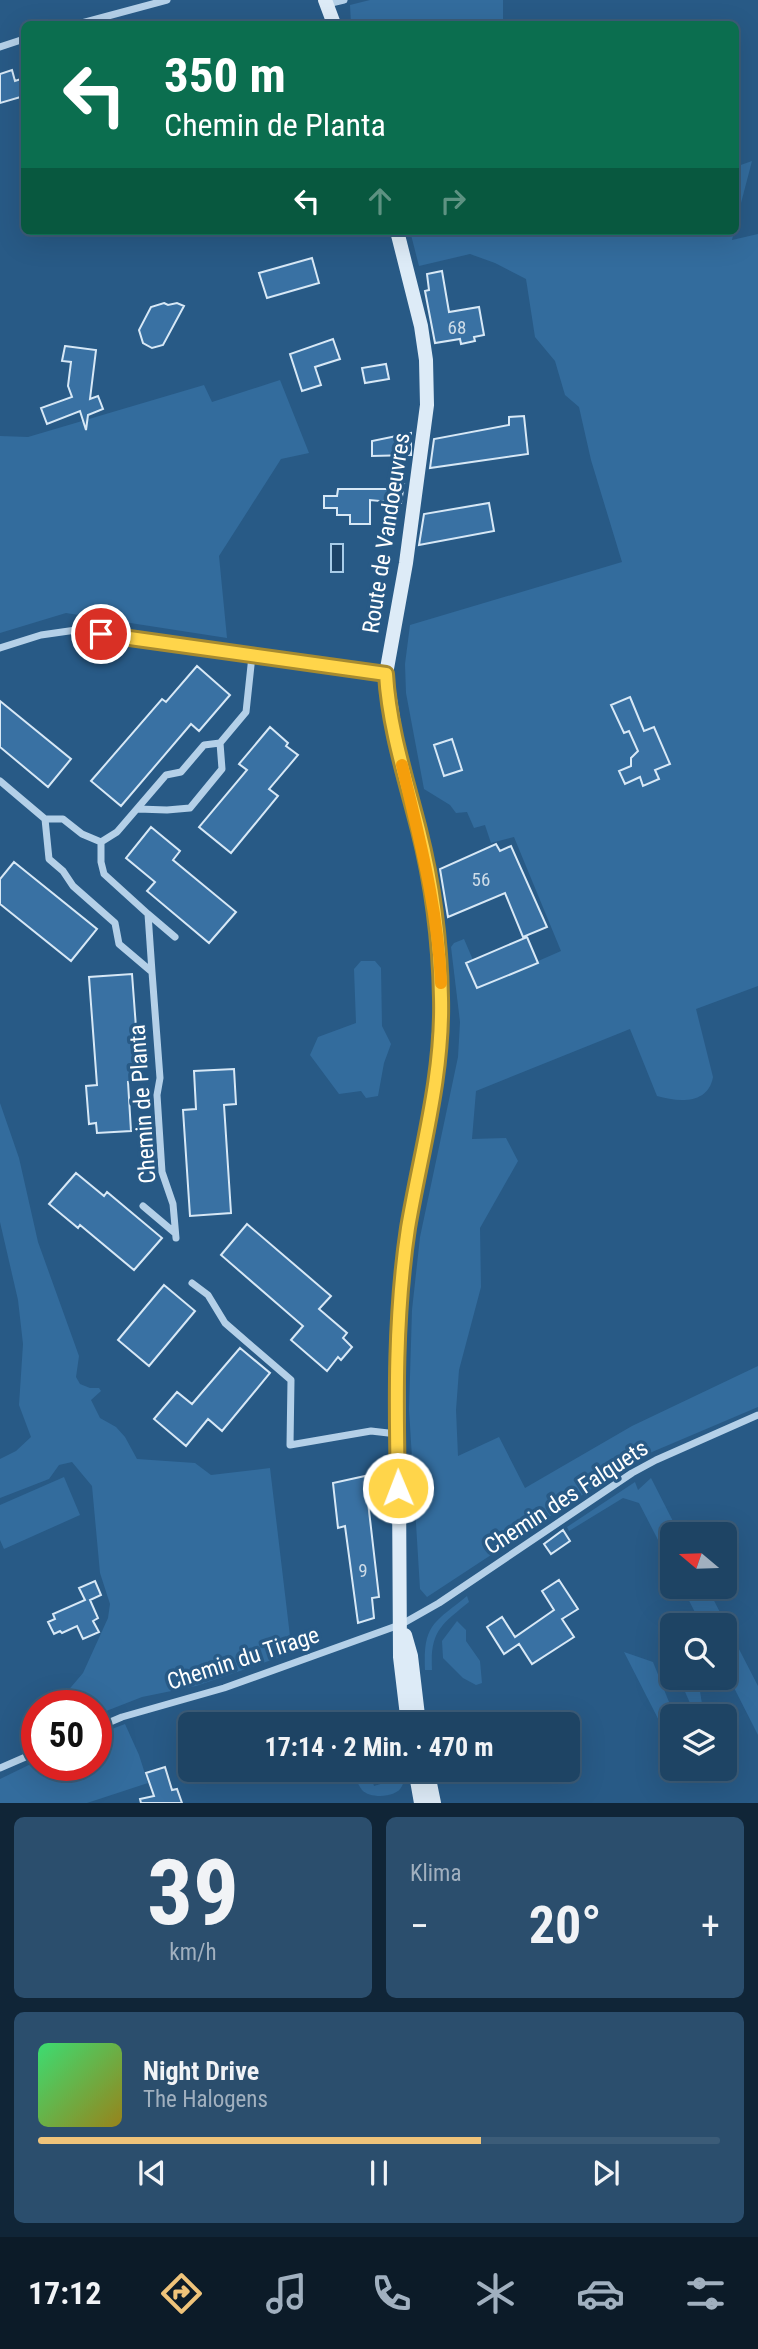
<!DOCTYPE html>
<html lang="de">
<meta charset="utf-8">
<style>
body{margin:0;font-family:"Roboto Condensed",sans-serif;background:#2b4e6d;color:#f1f3f6;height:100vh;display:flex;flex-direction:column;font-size:26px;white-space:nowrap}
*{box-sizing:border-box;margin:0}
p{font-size:23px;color:#a1b0bf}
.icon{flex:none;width:38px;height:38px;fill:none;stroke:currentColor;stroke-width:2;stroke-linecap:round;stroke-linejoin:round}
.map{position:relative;height:1803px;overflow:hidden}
.panel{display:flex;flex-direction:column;gap:14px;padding:14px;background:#102537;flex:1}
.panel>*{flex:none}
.hud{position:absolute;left:21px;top:21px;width:718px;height:214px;border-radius:10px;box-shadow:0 7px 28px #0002,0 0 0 2px #3c5c78;background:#0b6e4f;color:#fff;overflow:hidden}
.needle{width:46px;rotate:289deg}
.controls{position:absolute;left:660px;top:1522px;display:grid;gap:14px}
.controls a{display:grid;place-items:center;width:77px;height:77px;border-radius:10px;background:#1e4464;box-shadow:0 7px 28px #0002,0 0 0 2px #3c5c78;font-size:35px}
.speed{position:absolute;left:21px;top:1690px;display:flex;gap:14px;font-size:35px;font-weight:700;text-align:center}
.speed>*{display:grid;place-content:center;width:91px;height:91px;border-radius:50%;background:#1e4464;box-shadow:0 7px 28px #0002,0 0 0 2px #3c5c78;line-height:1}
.speed .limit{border:10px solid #d22;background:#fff;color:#111}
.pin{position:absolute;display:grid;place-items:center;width:60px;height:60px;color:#fff;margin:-30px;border:4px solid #fff;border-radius:50%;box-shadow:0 2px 7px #0007}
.me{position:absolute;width:77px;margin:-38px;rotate:359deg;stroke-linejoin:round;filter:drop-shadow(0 0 5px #0008)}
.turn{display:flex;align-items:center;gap:24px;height:147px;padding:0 28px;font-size:32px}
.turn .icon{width:91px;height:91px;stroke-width:2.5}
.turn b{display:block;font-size:49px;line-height:60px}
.lanes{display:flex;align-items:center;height:66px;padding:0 28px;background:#0003;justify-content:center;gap:35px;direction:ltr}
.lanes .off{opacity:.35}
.big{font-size:52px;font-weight:700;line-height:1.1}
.panel .widget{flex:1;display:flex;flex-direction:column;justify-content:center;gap:10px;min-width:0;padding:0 24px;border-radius:10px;background:#2b4e6d}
.panel .dial{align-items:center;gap:0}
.dial b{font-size:91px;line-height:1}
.song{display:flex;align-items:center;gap:21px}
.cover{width:84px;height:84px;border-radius:10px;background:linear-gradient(135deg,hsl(140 70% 55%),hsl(50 70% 35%))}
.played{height:7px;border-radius:4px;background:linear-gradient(90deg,#efc37a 65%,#3c5c78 65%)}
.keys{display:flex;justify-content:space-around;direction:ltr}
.heat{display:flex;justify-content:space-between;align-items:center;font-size:38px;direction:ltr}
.panel .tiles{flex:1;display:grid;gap:14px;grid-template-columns:1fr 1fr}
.widget:last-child{grid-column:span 2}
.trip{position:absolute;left:178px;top:1712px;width:402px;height:70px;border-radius:10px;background:#1e4464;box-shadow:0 7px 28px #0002,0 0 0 2px #3c5c78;font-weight:700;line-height:70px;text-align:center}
.menu{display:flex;height:112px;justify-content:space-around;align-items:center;background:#0c1b28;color:#a1b0bf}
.menu .icon{width:49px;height:49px}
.menu .on{color:#efc37a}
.menu b{font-size:32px;color:#f1f3f6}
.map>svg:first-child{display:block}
.green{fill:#336c9d}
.water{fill:#1d4367;stroke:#a8cce8;stroke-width:2}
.building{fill:#3971a3;stroke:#d7e8f6;stroke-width:2}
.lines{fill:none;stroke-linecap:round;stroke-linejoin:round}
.street{stroke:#b4d0e8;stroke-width:7}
.secondary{stroke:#ddebf7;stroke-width:14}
.route-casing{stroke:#a68a30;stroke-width:18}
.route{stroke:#ffd54a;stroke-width:12}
.slow{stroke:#f59e0b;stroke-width:12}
.labels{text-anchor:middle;stroke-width:7;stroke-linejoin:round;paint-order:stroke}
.number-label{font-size:19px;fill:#cedce8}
.street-label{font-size:23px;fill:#fff;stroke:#285a86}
</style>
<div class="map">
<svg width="758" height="1803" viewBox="0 0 758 1803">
<rect width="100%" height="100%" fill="#285a86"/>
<!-- green -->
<path class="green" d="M370 0H503V24H351L350 5Z
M752 161 735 226V167Z
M410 231H734L732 240 758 234V986L696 1009 713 1077C708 1105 678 1102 657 1096L630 1029 476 1091 472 1139 506 1138 518 1161 480 1228 481 1287 459 1370 456 1410 458 1456 499 1437 525 1488 632 1426 758 1366V1407L652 1452 628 1465 427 1597 420 1589 409 1409 412 1310 420 1237 458 1057 460 1022 451 947 454 943 464 939 473 960 466 964 477 988 561 951 514 837 491 843 485 825 474 828 467 812 456 813 450 805 424 789 406 693 405 664 410 625 622 562 591 460 579 407 565 395 555 361 535 337 526 279 495 263 470 254 419 266Z
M280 380 309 453 281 459 219 556 227 638 66 613 0 633V436L28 437 204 385 212 402Z
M361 961H375L381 968 382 1026 391 1044 384 1063 378 1096 366 1098 361 1091 339 1094 310 1055 318 1037 356 1023 354 969Z
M0 1103 19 1158 38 1242 79 1356 76 1377 80 1384 90 1388H99L101 1391 91 1400 100 1418 116 1427 125 1437 137 1459 195 1463 211 1475 270 1468 292 1653 196 1686 142 1697 96 1715V1706H55L83 1673 108 1618 110 1604 100 1573 92 1486 72 1462 59 1465 49 1479 0 1498V1459L16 1451 31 1437 19 1405 23 1344 18 1300 0 1222Z
M64 1477 80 1515 4 1549 0 1540V1505Z
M651 1478 680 1535H672V1567L639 1503 623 1498 569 1531 567 1527 635 1482 638 1490Z
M682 1587H707L758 1686V1735L725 1670 724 1626H702Z
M467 1596 469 1602C441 1625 430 1631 432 1670H425C423 1624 434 1623 467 1596Z
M457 1621 466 1630V1641L480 1661 482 1683 476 1685 463 1678 443 1658 442 1641Z
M624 1652 653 1662 675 1717H672V1746Z
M679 1678H698L704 1717H696Z
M125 1724 139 1755 148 1783 87 1803H0V1779L37 1761V1766H96V1735Z
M383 1769H401C402 1775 405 1781 402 1786 397 1798 370 1799 362 1790 358 1785 356 1779 355 1774L370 1772 374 1786 387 1782Z"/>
<!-- water -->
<path class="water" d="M331 544H343V572H331Z"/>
<!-- building -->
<path class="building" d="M12 70 15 81 24 78V96L0 103V74Z
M312 258 319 283 267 298 259 273Z
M442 271 449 312 479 307 484 335 474 337 475 341 461 344 460 339 435 343 425 291 429 290 427 274Z
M164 303 168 305 177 303 184 306 163 345 152 348 143 343 139 330 151 307Z
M333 339 340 359 315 367 321 385 302 391 290 354Z
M65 346 96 350 90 399 98 396 103 409 88 415 86 430 80 411 47 424 41 408 72 397 68 386 71 362 62 361Z
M386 364 389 379 365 383 362 368Z
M524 416 528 454 430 468 434 439 509 425V417Z
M411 433V455L372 456V441Z
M391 482 404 484 401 503 370 500V524H350V515H337V508H324V496H337L338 489H390Z
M489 503 494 531 419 545 424 514Z
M197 666 230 695 199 731 191 724 121 806 91 781 162 699 166 702Z
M630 697 644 731 654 727 670 764 655 770 659 779 643 786 640 777 625 784 619 771 631 766V758L638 751 629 731 624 733 611 705Z
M0 701 71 759 48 787 0 747Z
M270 727 288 743 286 746 298 755 269 789 278 796 231 853 199 827 247 770 239 764Z
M452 739 462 770 444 776 434 745Z
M151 827 180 851 173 860 236 912 209 943 147 891 155 882 126 858Z
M496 844 500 851 511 846 547 927 523 937 505 893 448 917 440 869Z
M14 862 97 929 71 961 0 904V879Z
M527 937 538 963 477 988 466 963Z
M132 974 140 1081 128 1082 131 1131 97 1133 96 1123 89 1124 86 1086 97 1085 89 977Z
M234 1069 236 1104 224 1105 231 1213 190 1216 183 1110 196 1109 194 1071Z
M76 1173 104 1196 107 1192 162 1238 134 1270 80 1225 78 1228 49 1204Z
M247 1224 331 1296 319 1309 347 1333 343 1338 352 1347 341 1360 338 1357 327 1371 291 1340 303 1326 221 1255Z
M164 1285 195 1311 149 1366 118 1340Z
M240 1348 270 1373 222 1431 208 1419 186 1446 154 1419 177 1392 192 1404Z
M365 1476 379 1597 372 1598 374 1618 358 1623 345 1526 338 1528 333 1483Z
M563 1530 570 1541 551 1554 544 1544Z
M559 1580 578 1609 562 1619 574 1637 532 1664 519 1644 504 1654 487 1627 502 1617 515 1637 554 1610 542 1591Z
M95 1581 101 1595 90 1600 98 1618 93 1621 99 1632 83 1639 77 1626 62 1633 60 1631 54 1634 48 1622 55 1619 53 1614 85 1600 79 1588Z
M165 1767 172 1790 177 1789 182 1803H141L140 1799 154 1796 146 1773Z"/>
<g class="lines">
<!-- street -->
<path class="street" d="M327 4 344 0
M78 24 167 0
M0 47 24 39
M0 648 41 635 76 630 386 674
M0 781 45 819 49 859 63 871 73 886 115 923 119 944 152 972 160 1078 157 1095 162 1172 173 1204 176 1238
M138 809 167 810 190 808 222 769 220 743
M45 819H63L82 834 101 842V862L104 874 148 914 152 972
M101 842 117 832 166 775 181 772 204 745 220 743 246 712 252 656
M148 914 175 937
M143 1206 175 1233
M192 1283 208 1295 225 1323 291 1380 290 1445 371 1431 397 1434
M96 1728 122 1717 224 1688 402 1624 439 1603 632 1473 656 1460 758 1415
M0 1768 37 1752"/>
<!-- secondary -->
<path class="secondary" d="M325 0 334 24
M397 231 421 326 426 360 427 405 406 563 386 674 396 737 428 872 438 944 441 999 436 1083 409 1227 398 1311 400 1657 408 1724
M405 1635 411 1656 419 1724
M415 1769 421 1803
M427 1769 434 1803"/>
</g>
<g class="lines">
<defs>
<path id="route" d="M101 634 386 674C389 727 406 779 419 830 433 885 440 941 441 998 443 1077 421 1151 408 1228 395 1314 396 1401 398 1488"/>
</defs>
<!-- route casing -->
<use href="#route" class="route-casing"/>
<!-- route -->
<use href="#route" class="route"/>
<!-- slow -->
<path class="slow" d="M402 765C419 838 438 908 441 983"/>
</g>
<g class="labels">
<!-- number labels -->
<g class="number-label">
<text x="457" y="334">68</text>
<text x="481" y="886">56</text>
<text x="363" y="1577">9</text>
</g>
<!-- street labels -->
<g class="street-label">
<text transform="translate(386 533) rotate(-81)" y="8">Route de Vandoeuvres</text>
<text transform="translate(142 1104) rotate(-94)" y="8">Chemin de Planta</text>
<text transform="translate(566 1497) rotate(-33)" y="8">Chemin des Falquets</text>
<text transform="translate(243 1658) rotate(-18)" y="8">Chemin du Tirage</text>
</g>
</g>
</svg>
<div class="controls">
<a><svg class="needle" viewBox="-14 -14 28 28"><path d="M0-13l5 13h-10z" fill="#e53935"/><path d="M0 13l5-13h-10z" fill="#a1b0bf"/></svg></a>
<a><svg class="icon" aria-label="search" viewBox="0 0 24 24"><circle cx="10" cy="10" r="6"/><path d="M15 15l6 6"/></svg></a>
<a><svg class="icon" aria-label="layers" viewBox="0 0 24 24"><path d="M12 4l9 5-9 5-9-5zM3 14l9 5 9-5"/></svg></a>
</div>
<div class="speed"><div class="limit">50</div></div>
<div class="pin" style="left:101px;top:634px;background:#d93025"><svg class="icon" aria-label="arrive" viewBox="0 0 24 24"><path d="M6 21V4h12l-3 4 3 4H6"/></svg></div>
<svg class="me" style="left:398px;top:1488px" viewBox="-20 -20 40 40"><circle r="17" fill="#ffd54a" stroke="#fff" stroke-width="3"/><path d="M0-11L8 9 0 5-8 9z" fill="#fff"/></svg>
<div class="trip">17:14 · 2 Min. · 470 m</div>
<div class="hud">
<div class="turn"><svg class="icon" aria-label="left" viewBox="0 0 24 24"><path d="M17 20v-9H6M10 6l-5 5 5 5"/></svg><div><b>350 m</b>Chemin de Planta</div></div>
<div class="lanes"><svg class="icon" aria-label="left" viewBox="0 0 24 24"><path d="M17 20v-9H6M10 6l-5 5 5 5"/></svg><svg class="icon off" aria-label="ahead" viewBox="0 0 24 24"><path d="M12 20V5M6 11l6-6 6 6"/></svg><svg class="icon off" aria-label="right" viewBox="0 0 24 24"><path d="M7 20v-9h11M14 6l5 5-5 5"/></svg></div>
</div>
</div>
<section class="panel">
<div class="tiles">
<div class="widget dial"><b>39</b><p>km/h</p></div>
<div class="widget"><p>Klima</p>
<div class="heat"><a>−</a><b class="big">20°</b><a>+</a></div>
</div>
<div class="widget">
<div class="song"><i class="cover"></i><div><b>Night Drive</b><p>The Halogens</p></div></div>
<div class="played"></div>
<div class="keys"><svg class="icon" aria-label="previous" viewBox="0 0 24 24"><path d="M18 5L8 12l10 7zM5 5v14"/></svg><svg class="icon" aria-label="pause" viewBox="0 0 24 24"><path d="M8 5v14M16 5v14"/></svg><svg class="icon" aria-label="next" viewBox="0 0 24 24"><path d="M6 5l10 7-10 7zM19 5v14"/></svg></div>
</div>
</div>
</section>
<nav class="menu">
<b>17:12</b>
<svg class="icon on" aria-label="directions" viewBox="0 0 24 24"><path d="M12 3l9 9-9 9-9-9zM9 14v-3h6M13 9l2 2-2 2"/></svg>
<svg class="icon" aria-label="music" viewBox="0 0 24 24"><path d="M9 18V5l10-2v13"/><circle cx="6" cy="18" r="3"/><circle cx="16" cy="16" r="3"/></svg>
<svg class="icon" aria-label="phone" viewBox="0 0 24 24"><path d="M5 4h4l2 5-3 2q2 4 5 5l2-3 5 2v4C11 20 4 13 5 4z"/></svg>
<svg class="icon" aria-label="climate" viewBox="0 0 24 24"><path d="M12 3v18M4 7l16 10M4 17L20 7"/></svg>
<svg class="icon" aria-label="car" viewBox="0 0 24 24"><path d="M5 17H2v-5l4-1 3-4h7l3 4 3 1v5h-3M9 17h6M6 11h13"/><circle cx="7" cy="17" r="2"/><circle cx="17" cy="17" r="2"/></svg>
<svg class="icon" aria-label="filters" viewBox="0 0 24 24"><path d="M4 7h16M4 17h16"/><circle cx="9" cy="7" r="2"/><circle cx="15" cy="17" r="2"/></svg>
</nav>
